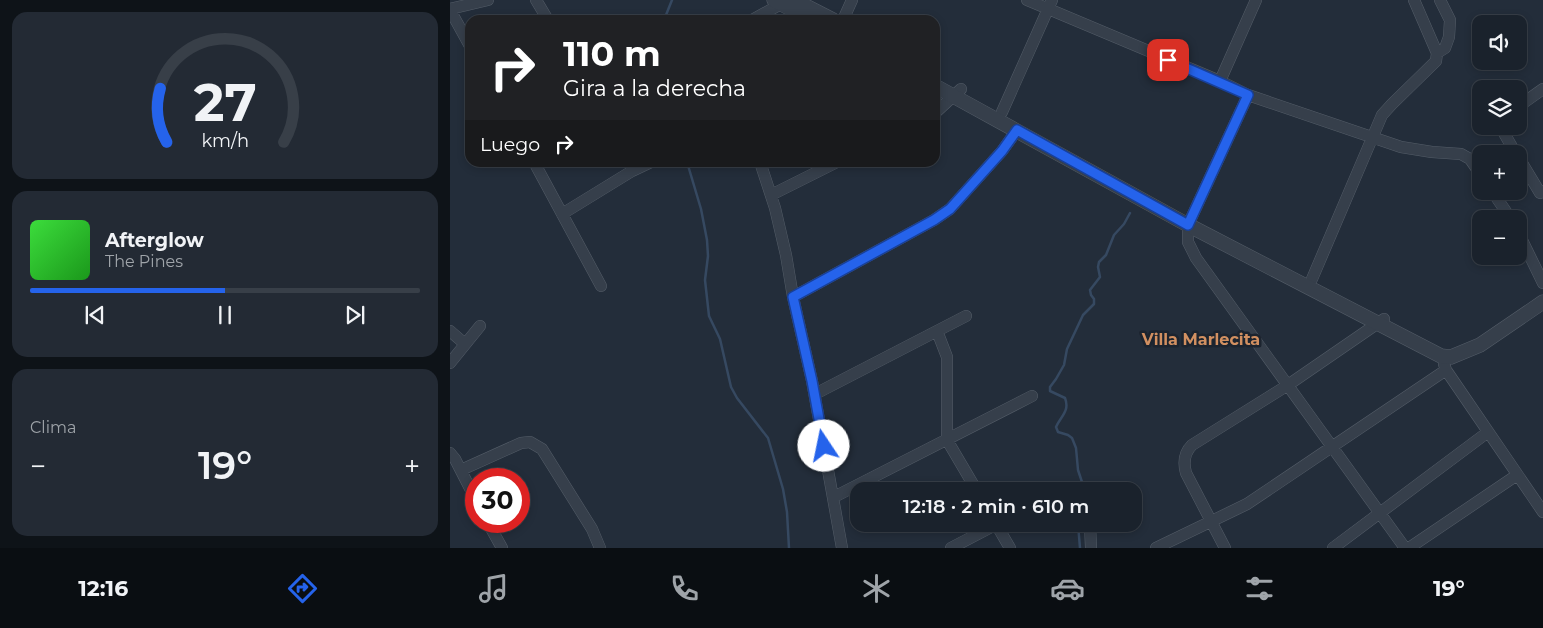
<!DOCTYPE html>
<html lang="es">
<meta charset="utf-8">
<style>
body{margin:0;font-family:Montserrat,sans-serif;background:#232a34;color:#f1f3f6;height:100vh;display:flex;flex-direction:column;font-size:19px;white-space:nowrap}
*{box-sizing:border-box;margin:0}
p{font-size:16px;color:#9fa4a9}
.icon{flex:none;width:28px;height:28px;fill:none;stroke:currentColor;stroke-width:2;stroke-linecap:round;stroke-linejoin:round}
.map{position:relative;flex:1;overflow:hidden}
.drawer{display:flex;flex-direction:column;gap:12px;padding:12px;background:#0e1318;width:450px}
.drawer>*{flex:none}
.top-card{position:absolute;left:15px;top:15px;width:475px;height:152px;border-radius:15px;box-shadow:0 2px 8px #0003,0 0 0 1px #383f48;background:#202124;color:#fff;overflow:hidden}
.tools{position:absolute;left:1022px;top:15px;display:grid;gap:10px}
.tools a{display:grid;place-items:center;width:55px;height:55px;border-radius:10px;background:#1a222c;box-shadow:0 2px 8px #0003,0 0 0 1px #383f48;font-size:25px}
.speed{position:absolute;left:15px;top:468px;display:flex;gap:10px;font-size:25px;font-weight:700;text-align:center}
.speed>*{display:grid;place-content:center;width:65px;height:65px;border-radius:50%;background:#1a222c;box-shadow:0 2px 8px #0003,0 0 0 1px #383f48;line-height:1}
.speed .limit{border:8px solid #d22;background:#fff;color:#111}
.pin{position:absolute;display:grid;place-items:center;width:42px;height:42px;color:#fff;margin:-21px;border-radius:10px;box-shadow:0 2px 8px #0006}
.me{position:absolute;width:55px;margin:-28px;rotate:349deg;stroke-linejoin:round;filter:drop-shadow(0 0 4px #0008)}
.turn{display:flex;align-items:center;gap:18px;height:105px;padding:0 15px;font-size:22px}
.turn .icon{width:65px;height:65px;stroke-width:2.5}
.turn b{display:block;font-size:35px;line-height:42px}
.then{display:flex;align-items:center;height:48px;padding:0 15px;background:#0003;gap:10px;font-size:19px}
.big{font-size:38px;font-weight:600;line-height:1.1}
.drawer .tile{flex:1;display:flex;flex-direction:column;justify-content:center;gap:8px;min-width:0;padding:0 18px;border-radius:15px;background:#232a34}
.drawer .dial{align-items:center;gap:0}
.dial svg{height:130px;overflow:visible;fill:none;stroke:#383f48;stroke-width:7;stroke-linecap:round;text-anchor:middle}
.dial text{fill:#f1f3f6;stroke:none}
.song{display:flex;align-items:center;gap:15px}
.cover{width:60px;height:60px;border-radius:8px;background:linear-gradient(135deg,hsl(120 70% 55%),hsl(120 70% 35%))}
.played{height:5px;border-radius:2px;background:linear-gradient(90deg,#2563eb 50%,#383f48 50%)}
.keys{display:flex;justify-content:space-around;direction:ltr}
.heat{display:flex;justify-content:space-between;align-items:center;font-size:28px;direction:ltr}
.trip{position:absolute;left:400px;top:482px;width:292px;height:50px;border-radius:15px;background:#1a222c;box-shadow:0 2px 8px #0003,0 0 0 1px #383f48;font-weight:600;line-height:50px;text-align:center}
.tabs{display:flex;height:80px;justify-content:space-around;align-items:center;background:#0a0e12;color:#9fa4a9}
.tabs .icon{width:35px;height:35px}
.tabs .selected{color:#2563eb}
.tabs b{font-size:22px;color:#f1f3f6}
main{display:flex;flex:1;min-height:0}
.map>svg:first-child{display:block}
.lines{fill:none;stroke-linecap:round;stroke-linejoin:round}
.stream{stroke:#364961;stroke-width:2.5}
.minor-casing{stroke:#545d68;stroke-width:12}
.tertiary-casing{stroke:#545d68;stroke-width:15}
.minor{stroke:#363f4b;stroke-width:11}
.tertiary{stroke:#363f4b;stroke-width:14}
.route-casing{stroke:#184099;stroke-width:12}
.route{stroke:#2563eb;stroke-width:9}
.labels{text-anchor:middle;stroke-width:5;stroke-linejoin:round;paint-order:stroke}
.neighbourhood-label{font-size:16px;font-weight:bold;fill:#d29061;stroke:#1c242f}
</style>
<main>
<section class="drawer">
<div class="tile dial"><svg viewBox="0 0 100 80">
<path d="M14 69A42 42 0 1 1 86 69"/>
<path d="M14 69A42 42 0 0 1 10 36" stroke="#2563eb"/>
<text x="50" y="56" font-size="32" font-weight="700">27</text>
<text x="50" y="72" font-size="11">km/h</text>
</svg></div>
<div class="tile">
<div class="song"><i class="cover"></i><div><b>Afterglow</b><p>The Pines</p></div></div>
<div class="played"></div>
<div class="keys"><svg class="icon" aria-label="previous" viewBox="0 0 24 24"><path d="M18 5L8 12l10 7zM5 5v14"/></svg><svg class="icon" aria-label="pause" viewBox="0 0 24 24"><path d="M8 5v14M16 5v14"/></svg><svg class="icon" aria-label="next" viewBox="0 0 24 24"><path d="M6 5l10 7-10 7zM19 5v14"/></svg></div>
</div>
<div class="tile"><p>Clima</p>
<div class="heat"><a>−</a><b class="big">19°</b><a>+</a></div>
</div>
</section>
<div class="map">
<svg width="1093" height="548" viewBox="0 0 1093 548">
<rect width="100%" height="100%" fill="#232d3a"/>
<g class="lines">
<!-- stream -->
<path class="stream" d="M214 20 222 0
M237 162 251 209 257 240 258 256 255 280 259 316 270 339 281 387 287 398 318 438 333 489 337 512 339 548
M629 491 632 482 628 470 626 448 622 438 618 435 608 432 606 427C611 416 620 411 615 398L600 391V387L606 379 614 365 617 349 633 315 644 304V299L641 295 640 290 650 277 648 267 649 262 656 255 664 235 674 224 680 213
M628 524 630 548"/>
<defs>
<path id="minor" d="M86 0 98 20
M577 0 770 81 798 95 951 147 982 152 1011 154 1020 159 1031 175
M0 9 38 0
M0 10 20 46
M302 20 331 4
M393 20 402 0
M987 53 995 48 999 37 1000 20 990 0
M770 81 806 0
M798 95 738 225V242L746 258 955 548
M1069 106 1093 89
M552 112 602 0
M485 113 511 89
M1053 126 1054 133 1066 154
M1069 158 1090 193 1093 191
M84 162 151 286
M310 162 325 208 336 255 343 297 362 381 392 548
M1042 191 1061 219
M321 195 387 162
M112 214 182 171 201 162
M1069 234 1093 283
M862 279 932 115 942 104 986 61 987 53 964 0
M343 297 484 220 500 209 552 151 567 130
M0 331 15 344
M487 331 497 357V440L527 491
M0 363 30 326
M994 364 996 370 1093 512
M365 394 516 316
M0 453 5 459 26 500
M11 470 71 443 80 442 92 449 142 529 150 548
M640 487V491
M384 497 582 396
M37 521 52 548
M546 524 560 548
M640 524 641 548
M501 548 547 524
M706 548 797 504 996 370
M775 548 736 473C733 462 734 453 742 445L838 385 934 319
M883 548 1038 432
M959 548 1067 475"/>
<path id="tertiary" d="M324 0 361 20
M344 0 383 20
M485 86 738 225 991 356 1001 357 1030 345 1093 302"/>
</defs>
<!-- minor casing -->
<use href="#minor" class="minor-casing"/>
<!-- tertiary casing -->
<use href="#tertiary" class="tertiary-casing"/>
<!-- minor -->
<use href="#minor" class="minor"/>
<!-- tertiary -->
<use href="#tertiary" class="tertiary"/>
</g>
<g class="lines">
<defs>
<path id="route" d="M374 446 362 381 343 297 484 220 500 209 552 151 567 130 738 225 798 95 718 60"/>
</defs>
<!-- route casing -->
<use href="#route" class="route-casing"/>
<!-- route -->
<use href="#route" class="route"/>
</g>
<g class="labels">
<!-- neighbourhood labels -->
<g class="neighbourhood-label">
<text x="751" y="345">Villa Marlecita</text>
</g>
</g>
</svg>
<div class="tools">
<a><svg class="icon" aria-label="sound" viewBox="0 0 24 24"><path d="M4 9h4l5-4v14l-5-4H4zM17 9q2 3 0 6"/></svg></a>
<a><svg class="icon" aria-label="layers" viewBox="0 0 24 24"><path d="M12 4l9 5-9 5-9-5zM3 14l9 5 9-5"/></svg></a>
<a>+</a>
<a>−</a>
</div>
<div class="speed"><div class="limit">30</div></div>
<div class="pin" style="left:718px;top:60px;background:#d93025"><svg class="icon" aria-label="arrive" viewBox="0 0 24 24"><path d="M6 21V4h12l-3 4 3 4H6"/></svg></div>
<svg class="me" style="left:374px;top:446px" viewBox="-20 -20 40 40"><circle r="19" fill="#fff"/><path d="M0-13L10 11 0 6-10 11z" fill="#2563eb"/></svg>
<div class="trip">12:18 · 2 min · 610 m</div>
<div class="top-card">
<div class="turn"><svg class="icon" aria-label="right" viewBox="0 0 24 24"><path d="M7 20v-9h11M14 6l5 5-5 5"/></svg><div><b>110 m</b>Gira a la derecha</div></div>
<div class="then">Luego<svg class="icon" aria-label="right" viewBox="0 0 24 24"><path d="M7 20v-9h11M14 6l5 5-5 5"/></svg></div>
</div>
</div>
</main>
<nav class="tabs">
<b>12:16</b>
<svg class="icon selected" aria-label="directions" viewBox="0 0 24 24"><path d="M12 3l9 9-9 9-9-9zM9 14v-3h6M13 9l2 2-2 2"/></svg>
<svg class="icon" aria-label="music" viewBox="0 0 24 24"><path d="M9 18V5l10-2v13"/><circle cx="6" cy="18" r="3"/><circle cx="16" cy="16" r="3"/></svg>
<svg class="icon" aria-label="phone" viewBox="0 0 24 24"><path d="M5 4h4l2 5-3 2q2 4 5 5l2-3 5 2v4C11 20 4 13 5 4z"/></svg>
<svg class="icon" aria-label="climate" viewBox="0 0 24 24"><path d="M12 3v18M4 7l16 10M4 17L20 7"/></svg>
<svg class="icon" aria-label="car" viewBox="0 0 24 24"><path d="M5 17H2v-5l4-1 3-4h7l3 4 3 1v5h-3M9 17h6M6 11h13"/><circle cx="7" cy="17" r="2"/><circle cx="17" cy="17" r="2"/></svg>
<svg class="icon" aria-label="filters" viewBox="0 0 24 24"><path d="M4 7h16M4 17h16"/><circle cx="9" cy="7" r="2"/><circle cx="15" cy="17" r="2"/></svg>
<b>19°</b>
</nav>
